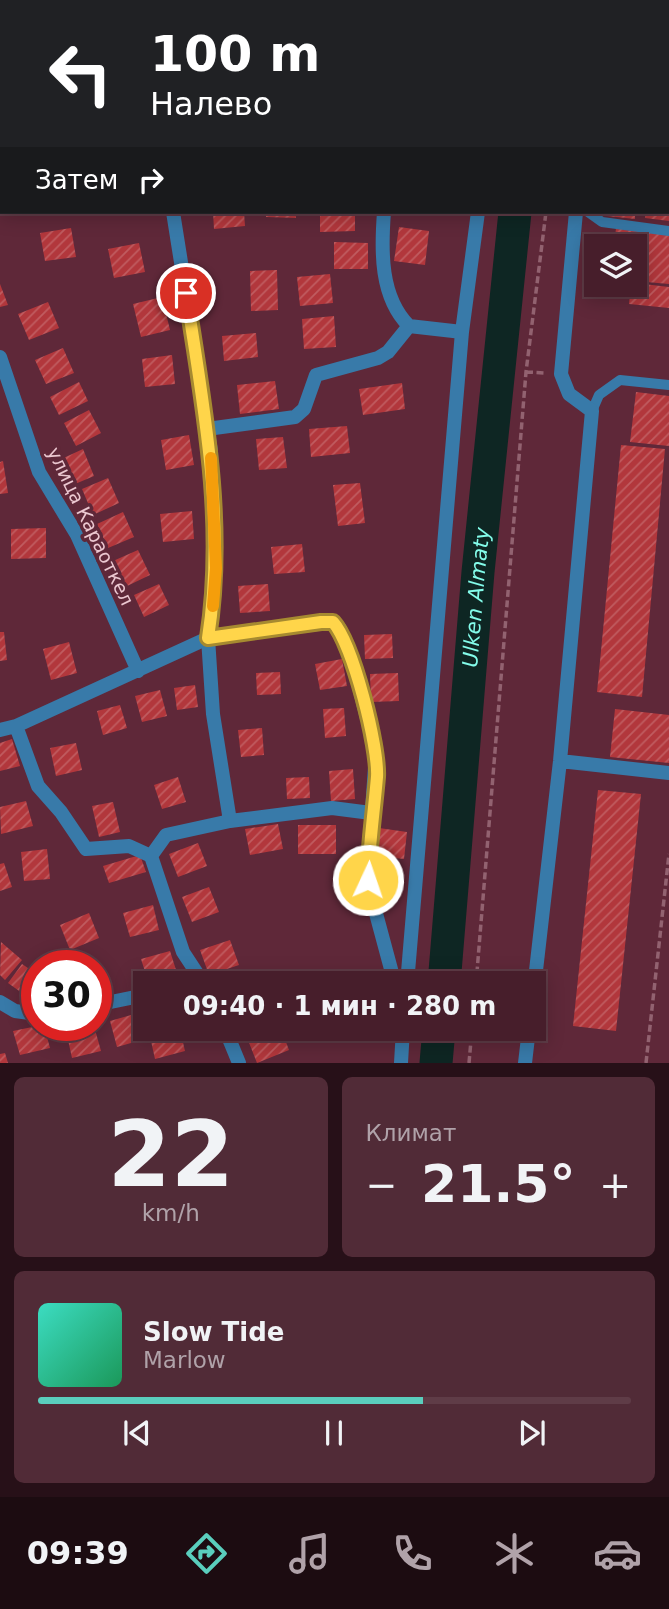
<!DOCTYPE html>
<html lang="ru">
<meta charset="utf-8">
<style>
body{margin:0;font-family:"DejaVu Sans",sans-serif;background:#512b37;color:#f1f3f6;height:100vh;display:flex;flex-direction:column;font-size:26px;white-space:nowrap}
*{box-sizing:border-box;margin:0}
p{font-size:23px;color:#b0a2a9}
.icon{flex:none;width:38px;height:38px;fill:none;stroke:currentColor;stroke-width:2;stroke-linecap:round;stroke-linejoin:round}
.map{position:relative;height:1063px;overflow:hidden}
.panel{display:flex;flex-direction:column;gap:14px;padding:14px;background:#271018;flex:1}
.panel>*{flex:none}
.banner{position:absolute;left:0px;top:0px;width:670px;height:214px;box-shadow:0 4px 18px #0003,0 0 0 2px #5f3c47;background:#202124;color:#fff;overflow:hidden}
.buttons{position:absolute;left:584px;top:234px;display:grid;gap:14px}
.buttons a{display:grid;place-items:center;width:63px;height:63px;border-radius:0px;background:#471e2b;box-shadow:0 4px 18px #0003,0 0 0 2px #5f3c47;font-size:35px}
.speed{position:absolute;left:21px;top:950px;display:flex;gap:14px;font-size:35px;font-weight:700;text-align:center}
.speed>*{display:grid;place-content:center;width:91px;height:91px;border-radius:50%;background:#471e2b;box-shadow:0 4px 18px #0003,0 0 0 2px #5f3c47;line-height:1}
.speed .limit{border:10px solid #d22;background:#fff;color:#111}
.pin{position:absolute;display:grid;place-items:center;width:60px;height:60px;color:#fff;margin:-30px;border:4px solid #fff;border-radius:50%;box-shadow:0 2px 7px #0007}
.me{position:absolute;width:77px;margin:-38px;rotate:3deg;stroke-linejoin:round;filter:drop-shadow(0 0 5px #0008)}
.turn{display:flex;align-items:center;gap:24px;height:147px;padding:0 35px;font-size:32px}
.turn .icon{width:91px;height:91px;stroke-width:2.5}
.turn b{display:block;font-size:49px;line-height:60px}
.then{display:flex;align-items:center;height:66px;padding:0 35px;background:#0003;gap:14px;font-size:26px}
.big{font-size:52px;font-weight:800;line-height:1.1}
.panel .widget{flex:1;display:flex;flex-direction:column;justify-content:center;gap:10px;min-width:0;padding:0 24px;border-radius:10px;background:#512b37}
.panel .dial{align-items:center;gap:0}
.dial b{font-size:91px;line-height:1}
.song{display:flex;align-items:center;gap:21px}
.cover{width:84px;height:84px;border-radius:10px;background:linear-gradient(135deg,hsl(170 70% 55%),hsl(150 70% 35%))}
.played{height:7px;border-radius:4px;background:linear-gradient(90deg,#5acebd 65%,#5f3c47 65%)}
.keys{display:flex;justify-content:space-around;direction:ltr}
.heat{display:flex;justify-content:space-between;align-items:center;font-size:38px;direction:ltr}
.panel .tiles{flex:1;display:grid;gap:14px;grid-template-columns:1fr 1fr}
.widget:last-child{grid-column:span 2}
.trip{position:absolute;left:133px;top:971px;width:413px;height:70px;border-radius:0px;background:#471e2b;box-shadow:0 4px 18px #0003,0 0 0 2px #5f3c47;font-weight:800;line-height:70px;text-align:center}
.dock{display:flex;height:112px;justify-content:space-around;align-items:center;background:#1c0c11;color:#b0a2a9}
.dock .icon{width:49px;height:49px}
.dock .on{color:#5acebd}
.dock b{font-size:32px;color:#f1f3f6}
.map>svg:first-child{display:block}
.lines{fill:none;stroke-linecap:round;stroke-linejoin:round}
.river{stroke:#0e2623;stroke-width:33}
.building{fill:url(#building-hatch)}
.path{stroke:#926270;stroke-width:3.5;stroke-dasharray:7 3.5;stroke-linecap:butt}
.lane{stroke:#387aa9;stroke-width:10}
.street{stroke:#387aa9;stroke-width:14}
.route-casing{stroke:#a68a30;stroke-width:18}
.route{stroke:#ffd54a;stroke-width:12}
.slow{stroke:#f59e0b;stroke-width:12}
.labels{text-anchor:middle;stroke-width:7;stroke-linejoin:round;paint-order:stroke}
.street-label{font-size:19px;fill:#ecc8d1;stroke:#5f2839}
.water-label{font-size:21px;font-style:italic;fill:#83fcea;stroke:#5f2839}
</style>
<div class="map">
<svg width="669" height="1063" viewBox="0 0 669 1063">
<defs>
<pattern id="building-hatch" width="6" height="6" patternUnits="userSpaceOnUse" patternTransform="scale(1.75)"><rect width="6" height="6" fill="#b2373c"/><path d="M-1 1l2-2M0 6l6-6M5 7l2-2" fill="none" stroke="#c05c60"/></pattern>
</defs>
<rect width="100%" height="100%" fill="#5f2839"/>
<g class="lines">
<!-- river -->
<g class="river">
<path d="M538 2V0"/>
<path id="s1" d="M444 984 478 572 515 212"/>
<path d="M436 1063 439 1029"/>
</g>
</g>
<!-- building -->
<path class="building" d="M213 212H244L245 226 214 229Z
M266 212H296V218L266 217Z
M320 212H355V231L320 232Z
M607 212H635V219L607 216Z
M646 212H669V221L645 218Z
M399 227 429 231 425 265 394 261Z
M71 228 76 257 45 261 40 233Z
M616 228 669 234V284L635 281V247H614Z
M334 242 368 243V269H334Z
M139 243 145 272 114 278 108 249Z
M277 270 278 310 251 311 250 271Z
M330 274 333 303 300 306 297 277Z
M635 283 669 287V308L629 304 631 285Z
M0 284 8 305 0 307Z
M162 297 170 330 141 337 133 304Z
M48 302 59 328 29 340 18 314Z
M334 316 336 347 304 349 302 319Z
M256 333 258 357 224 361 222 336Z
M63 348 74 373 46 384 35 360Z
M172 355 175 384 145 387 142 359Z
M275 381 279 409 240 414 237 385Z
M79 382 88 401 59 415 50 397Z
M402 383 405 409 363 415 359 389Z
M636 392 669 396V446L630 442Z
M89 410 101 433 76 446 64 423Z
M347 426 350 453 311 457 309 429Z
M189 435 194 465 166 470 161 440Z
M283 437 287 468 259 470 256 439Z
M621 445 665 449 642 697 597 692Z
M83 449 94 476 68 487 57 461Z
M3 461 8 493 0 494V462Z
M108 478 119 503 93 515 82 489Z
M360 483 365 523 338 526 333 485Z
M192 511 194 539 163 542 160 514Z
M123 512 134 537 108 548 97 524Z
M46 528V558L11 559V529Z
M302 544 305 572 274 574 271 547Z
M138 550 150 575 125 587 113 561Z
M159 584 169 605 144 617 134 595Z
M268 584 270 611 240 613 238 586Z
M0 632H4L7 660 0 661Z
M392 634 393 658 365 659 364 635Z
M69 642 77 673 51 680 43 649Z
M342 659 347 686 320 690 315 664Z
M280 672 281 694 257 695 256 673Z
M398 673 399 701 371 702 370 674Z
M195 685 198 707 177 710 174 688Z
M160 690 167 716 142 722 135 696Z
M120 705 127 728 103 735 97 711Z
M344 708 346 736 325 738 323 709Z
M615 709 669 715V763L610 757Z
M262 728 264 755 241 757 238 730Z
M12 739 20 766 0 771V743Z
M76 743 82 770 56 776 50 748Z
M353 769 355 799 331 801 329 771Z
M178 777 186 802 162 809 154 785Z
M309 777 310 798 287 799 286 778Z
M598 790 641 794 616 1031 573 1026Z
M26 801 33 826 1 834 0 807Z
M113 802 120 832 99 837 92 806Z
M278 824 283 849 250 855 245 829Z
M298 825H336V854H298Z
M379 828 407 832 404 859 376 856Z
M198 843 207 866 178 877 169 854Z
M47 849 50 879 24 881 21 852Z
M140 855 146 872 109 883 103 866Z
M4 863 12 887 0 891V864Z
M209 887 219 912 192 922 182 897Z
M153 905 159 930 130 937 123 913Z
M89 913 99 938 70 950 60 925Z
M230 940 239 965 209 975 200 950Z
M1 942 22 960 5 980 0 975Z
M170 951 177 973 148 981 141 959Z
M22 964 37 974V987L29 998 8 983Z
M100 965 105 990 96 991V966Z
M138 1013 145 1039 117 1047 110 1021Z
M37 1026H44L50 1048 20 1055 13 1031Z
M94 1026 101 1051 72 1058 66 1031Z
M261 1029H281L289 1050 257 1063 246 1035Z
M181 1034 185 1051 155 1059 151 1041Z
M5 1053 8 1063H0V1054Z"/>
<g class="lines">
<!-- path -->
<path class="path" d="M564 2 565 0
M526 372 545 373
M476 984 526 372 546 212
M469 1063 472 1029
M646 1063 669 854"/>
<!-- lane -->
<path class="lane" d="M598 2V0
M588 212 602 222 669 231
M592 411 599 395 620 380 669 385"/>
<!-- street -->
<path class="street" d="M122 0V2
M367 0 368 2
M503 2V0
M668 148H669
M173 212 211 451 216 568 208 638 213 714 230 821 166 835 151 856 183 952 204 984
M384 212C381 251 380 297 409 326L462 332
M0 357 39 472 77 535 138 671
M207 429 295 417 304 409 316 375 378 358 388 352 409 326
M16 726 38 786 61 812 86 849 129 846 151 856
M0 730 16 726 208 638 333 622 340 629 353 664 376 753 367 880 395 984
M560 761 669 773
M230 821 332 808 371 813
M183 984 200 976
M407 984 462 332 478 212
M534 988 560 761 592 411 569 394 561 374 576 212
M0 1002 15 1011 37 1014
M96 1005 145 995
M225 1029 239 1063
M401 1063 403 1029
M525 1063 529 1029"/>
</g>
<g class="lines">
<defs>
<path id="route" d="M186 293C204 408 226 523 208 638L321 622H333C353 644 379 748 377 777 374 812 369 845 368 880"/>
</defs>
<!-- route casing -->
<use href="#route" class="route-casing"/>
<!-- route -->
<use href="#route" class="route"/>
<!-- slow -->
<path class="slow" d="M211 458 216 568 213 606"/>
</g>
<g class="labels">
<!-- street labels -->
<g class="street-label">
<text transform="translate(91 526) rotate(64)" y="7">улица Караоткел</text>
</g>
<!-- water labels -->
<g class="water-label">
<text dy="7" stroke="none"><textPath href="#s1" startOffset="388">Ulken Almaty</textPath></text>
</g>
</g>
</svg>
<div class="buttons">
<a><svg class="icon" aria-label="layers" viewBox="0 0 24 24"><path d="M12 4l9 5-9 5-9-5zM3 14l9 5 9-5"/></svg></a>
</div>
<div class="speed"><div class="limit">30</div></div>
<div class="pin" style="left:186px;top:293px;background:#d93025"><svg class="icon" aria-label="arrive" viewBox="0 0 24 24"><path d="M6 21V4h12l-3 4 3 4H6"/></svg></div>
<svg class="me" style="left:368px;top:880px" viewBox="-20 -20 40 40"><circle r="17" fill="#ffd54a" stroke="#fff" stroke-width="3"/><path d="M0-11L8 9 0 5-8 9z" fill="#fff"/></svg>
<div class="trip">09:40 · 1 мин · 280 m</div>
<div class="banner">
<div class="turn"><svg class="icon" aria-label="left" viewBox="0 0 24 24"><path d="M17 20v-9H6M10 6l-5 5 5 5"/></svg><div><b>100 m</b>Налево</div></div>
<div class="then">Затем<svg class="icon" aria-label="right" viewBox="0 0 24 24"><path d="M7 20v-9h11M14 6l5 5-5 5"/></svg></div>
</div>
</div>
<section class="panel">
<div class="tiles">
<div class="widget dial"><b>22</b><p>km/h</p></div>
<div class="widget"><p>Климат</p>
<div class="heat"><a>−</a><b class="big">21.5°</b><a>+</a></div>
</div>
<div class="widget">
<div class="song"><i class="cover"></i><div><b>Slow Tide</b><p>Marlow</p></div></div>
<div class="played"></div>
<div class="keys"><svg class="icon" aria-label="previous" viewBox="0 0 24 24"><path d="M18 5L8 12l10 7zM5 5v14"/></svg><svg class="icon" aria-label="pause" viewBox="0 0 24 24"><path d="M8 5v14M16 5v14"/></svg><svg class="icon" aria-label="next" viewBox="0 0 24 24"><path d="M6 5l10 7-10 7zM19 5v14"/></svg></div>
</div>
</div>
</section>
<nav class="dock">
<b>09:39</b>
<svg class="icon on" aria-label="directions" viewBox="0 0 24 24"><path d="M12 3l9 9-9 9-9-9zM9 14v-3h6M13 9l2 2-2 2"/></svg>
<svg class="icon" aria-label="music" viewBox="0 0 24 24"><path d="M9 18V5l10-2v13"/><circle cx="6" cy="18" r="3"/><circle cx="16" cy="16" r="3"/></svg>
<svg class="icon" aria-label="phone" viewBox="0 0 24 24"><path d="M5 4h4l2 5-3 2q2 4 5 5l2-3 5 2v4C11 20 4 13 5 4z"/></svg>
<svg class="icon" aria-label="climate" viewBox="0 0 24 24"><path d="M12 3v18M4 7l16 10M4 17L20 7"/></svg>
<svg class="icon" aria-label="car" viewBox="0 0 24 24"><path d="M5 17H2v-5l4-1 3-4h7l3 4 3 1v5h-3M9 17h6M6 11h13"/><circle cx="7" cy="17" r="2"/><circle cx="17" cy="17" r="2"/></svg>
</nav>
